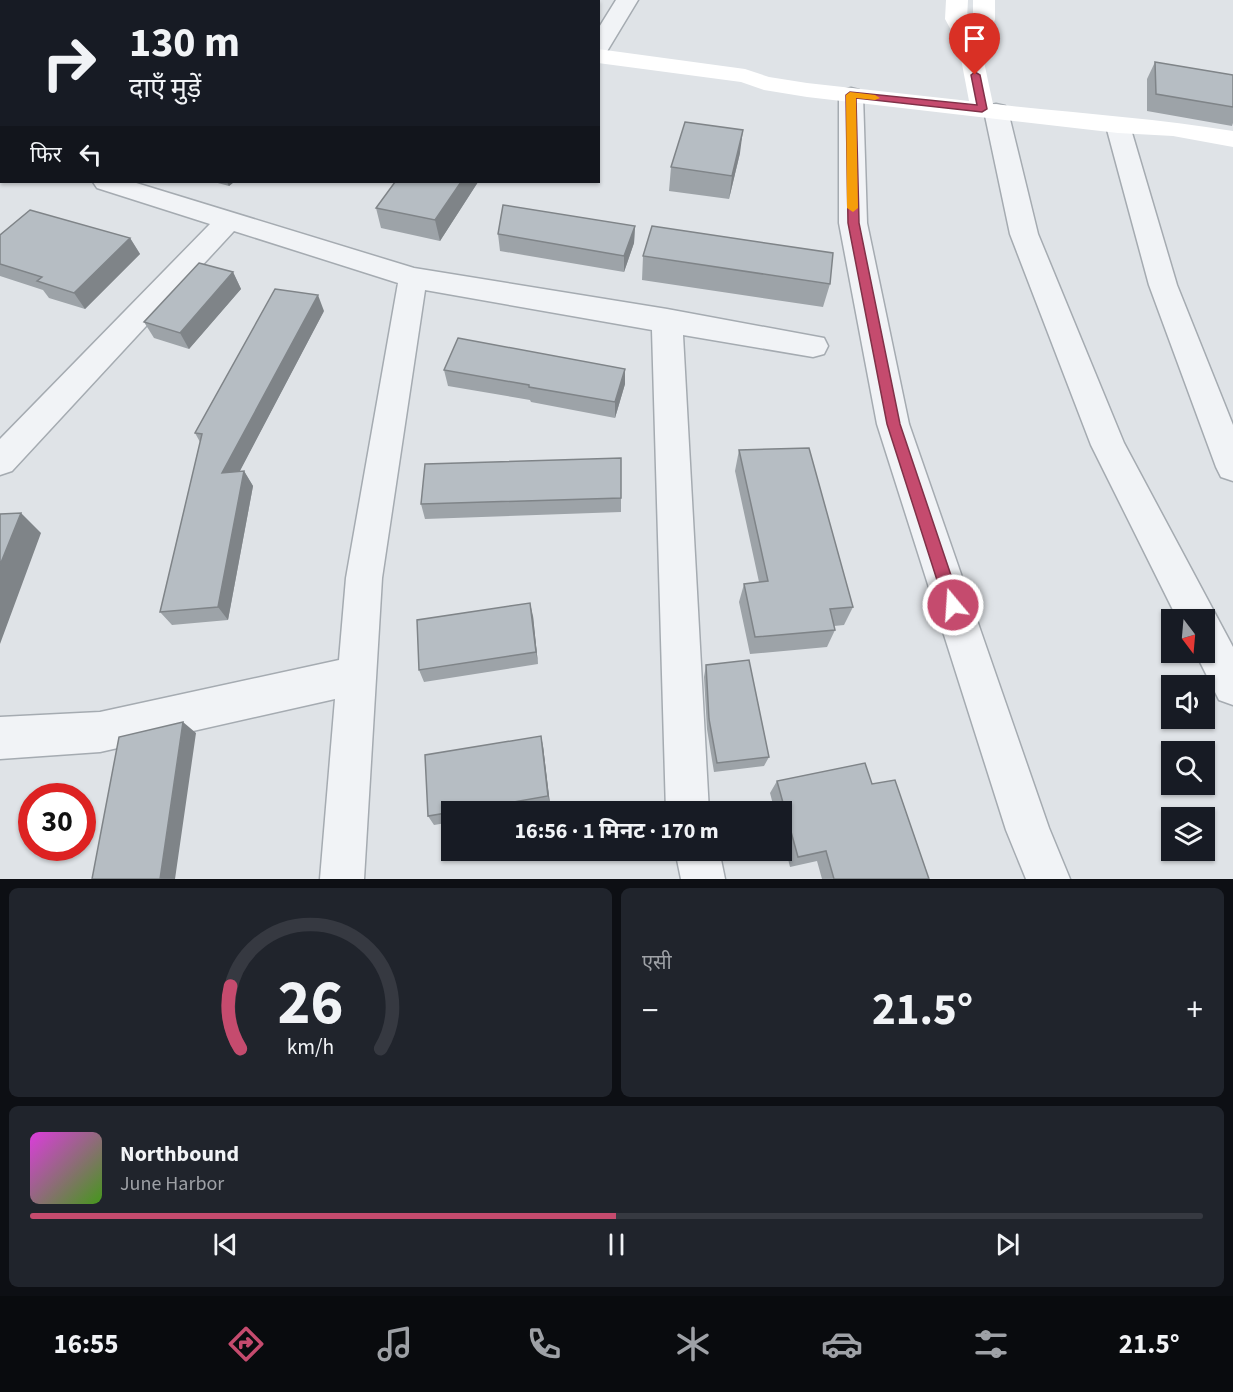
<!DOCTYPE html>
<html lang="hi">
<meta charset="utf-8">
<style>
body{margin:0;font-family:"Source Sans 3","Noto Sans Devanagari",sans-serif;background:#20242c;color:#f1f3f6;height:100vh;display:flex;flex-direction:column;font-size:22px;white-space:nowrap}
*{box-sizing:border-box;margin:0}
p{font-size:20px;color:#9ea1a6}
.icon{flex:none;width:33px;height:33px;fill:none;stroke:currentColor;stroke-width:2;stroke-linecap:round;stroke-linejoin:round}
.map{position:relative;height:879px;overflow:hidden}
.panel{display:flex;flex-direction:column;gap:9px;padding:9px;background:#0d0f14;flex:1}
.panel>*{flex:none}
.top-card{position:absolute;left:0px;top:0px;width:600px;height:183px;box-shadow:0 2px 4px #0004;background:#171b24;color:#f1f3f6;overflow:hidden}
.needle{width:39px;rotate:164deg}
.controls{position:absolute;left:1161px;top:609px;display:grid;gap:12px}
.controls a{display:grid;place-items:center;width:54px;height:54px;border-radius:0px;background:#171b24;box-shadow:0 2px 4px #0004;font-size:30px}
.speed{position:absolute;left:18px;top:783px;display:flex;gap:12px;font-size:30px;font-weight:700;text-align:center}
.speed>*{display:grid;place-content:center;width:78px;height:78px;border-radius:50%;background:#171b24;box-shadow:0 2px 4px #0004;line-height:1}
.speed .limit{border:9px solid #d22;background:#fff;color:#111}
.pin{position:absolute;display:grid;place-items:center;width:51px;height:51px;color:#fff;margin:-62px -26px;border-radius:50% 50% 50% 0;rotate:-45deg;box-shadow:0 0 6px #0007}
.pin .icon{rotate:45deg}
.me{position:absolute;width:66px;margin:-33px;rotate:342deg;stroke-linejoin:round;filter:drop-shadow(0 0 4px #0008)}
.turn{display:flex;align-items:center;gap:21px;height:126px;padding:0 30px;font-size:27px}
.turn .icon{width:78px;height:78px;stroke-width:2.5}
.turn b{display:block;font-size:42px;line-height:51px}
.then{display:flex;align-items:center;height:57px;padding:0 30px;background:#0003;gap:12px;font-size:22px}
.big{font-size:45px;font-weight:700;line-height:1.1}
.panel .tile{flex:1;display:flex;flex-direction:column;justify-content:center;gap:9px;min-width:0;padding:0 21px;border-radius:9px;background:#20242c}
.panel .dial{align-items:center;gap:0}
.dial svg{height:156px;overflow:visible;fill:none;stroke:#363941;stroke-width:7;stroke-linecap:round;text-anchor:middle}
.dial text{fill:#f1f3f6;stroke:none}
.song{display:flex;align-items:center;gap:18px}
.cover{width:72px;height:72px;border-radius:9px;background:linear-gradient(135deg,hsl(300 70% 55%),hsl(100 70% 35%))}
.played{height:6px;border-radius:3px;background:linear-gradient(90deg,#c54b6e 50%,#363941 50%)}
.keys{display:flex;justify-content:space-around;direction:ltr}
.heat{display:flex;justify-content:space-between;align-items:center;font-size:33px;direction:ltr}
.panel .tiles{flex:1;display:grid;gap:9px;grid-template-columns:1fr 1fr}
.tile:last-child{grid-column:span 2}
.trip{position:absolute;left:441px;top:801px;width:351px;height:60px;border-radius:0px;background:#171b24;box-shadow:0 2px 4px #0004;font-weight:700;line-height:60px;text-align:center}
.dock{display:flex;height:96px;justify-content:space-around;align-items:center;background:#090b0e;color:#9ea1a6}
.dock .icon{width:42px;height:42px}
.dock .active{color:#c54b6e}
.dock b{font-size:27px;color:#f1f3f6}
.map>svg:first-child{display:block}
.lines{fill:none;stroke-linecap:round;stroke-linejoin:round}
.street-casing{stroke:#a5abb1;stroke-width:3}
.street{fill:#f1f3f6;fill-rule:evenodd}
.secondary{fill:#fff;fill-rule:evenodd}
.wall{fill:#9da3a8}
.shaded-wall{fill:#7f8488}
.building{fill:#b6bdc3;stroke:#7f8488;stroke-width:1.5}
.route{fill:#c54b6e;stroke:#803148;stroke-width:1.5}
.slow{fill:#f59e0b}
</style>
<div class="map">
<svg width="1233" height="879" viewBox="0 0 1233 879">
<rect width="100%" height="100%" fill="#dfe3e7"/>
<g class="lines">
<defs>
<path id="street" d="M616 0H638L606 53 598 55V29Z
M851 88 859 90 863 95 867 223 909 424 1049 828 1070 879H1026L1006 830 877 424 839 223V95L843 90Z
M996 104 1005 106 1008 111 1038 234 1124 443 1233 647V705L1219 700 1195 652H1204V620H1178L1091 445 1010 234 984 111 987 106Z
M1118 119 1127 121 1130 126 1177 285 1233 425V481L1221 477 1216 467 1149 285 1106 126 1109 121Z
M0 140 2 141V157L0 156Z
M93 182H133L414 268 667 309 824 338 828 346 824 354 813 357 683 335 709 812H666L652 330 425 290 382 578 364 879H320L335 699 100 752 0 759V717L100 712 339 660 346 578 398 283 234 231 12 471 0 475V439L210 224 97 188Z
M675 850H719L725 879H681Z"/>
</defs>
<!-- street casing -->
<use href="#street" class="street-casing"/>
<!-- street -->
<use href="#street" class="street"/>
<!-- secondary -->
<path class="secondary" d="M245 0H271L272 2H246Z
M302 0H329L330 2H303Z
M946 0H968L967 19 970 25 973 20V0H995V20L980 43 993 104C1073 113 1154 118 1233 131V147L1173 136 1118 133 807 97 764 90 741 82 598 63V49L745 69 769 77 807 83 969 101 958 43 945 19Z"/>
</g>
<!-- wall -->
<path class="wall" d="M1155 62 1233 75V123L1232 126 1147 111V79Z
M2 85V116L0 115V86Z
M740 153 729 199 669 191 671 167Z
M214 182H234L229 186Z
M478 182 440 241 381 228 376 208Z
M635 226 634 243 624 272 500 251 498 234Z
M0 235 130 238 140 254 85 309 49 298 43 290 0 276Z
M643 256 830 284 823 307 642 280Z
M233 272 241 289 189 349 154 338 144 322Z
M324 311 239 472 244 471 253 486 228 620 172 625 160 612 200 442 195 433Z
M444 370 625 384 615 418 531 402 530 400 448 386Z
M739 450 853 607 844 625 834 626 835 630 827 647 750 654 739 602 744 584 759 582 735 471Z
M621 458V512L425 519 421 504Z
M533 616 538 664 424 682 419 670Z
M706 665 769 757 764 766 714 772 707 729 704 677Z
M543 746 550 804 509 812H452V822L434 825 428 816Z
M777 781 872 784 929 879H822L817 861 790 867 782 835V812H775L770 793Z"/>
<!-- shaded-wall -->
<path class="shaded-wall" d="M743 130 740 153 729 199 732 176Z
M227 182H234L229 186Z
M461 182H478L440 241 435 220Z
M635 226 634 243 624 272V256Z
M130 238 140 254 85 309 74 293Z
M233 272 241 289 189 349 180 333Z
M318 295 324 311 231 488 222 473Z
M625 369V384L615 418V402Z
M244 471 253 486 228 620 218 607Z
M21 513 41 533 0 644V565Z
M530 603 533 616 538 664 536 652Z
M183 722 196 733 175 879H160Z
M541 736 543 746 550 804 548 796Z"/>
<!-- building -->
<path class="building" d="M1155 62 1233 75V107L1156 94Z
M2 85V99H0V86Z
M685 122 743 130 732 176 671 167Z
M395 182H461L435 220 376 208Z
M503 205 635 226 624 256 498 234Z
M30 210 130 238 74 293 37 281 42 277 0 264V235Z
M652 226 833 253 830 284 643 256Z
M199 263 233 272 180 333 144 322Z
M275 289 318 295 222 473 244 471 218 607 160 612 202 434 195 433Z
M458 338 625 369 615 402 529 387V385L444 370Z
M809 448 853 607 830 609 835 630 755 637 744 584 768 581 739 450Z
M621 458V498L421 504 425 464Z
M21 513 0 565V514Z
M530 603 536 652 419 670 417 620Z
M749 660 769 757 717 763 709 719 706 665Z
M183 722 160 879H92L119 737Z
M541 736 548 796 456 812H452L428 816 425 755Z
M865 763 872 784 895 780 929 879H834L826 851 798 857 777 781Z"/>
<!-- route -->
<path class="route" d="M975 72 980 75 987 109 982 112 856 98 859 223 900 424 961 605 958 610 953 612 947 610 945 605 887 424 848 223 846 95 850 92 977 105 971 75Z"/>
<!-- slow -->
<path class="slow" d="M850 92 875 95 880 98 875 100 856 98 858 208 853 212 847 208 846 95Z"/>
</svg>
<div class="controls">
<a><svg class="needle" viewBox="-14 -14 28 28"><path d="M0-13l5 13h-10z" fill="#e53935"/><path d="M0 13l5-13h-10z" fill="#9ea1a6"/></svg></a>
<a><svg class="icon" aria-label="sound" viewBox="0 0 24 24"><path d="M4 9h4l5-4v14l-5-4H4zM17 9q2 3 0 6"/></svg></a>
<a><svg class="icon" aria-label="search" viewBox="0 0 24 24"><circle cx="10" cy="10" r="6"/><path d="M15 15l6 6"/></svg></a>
<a><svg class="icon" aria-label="layers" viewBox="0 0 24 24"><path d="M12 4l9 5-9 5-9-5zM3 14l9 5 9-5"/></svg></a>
</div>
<div class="speed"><div class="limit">30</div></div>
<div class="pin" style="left:975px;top:75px;background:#d93025"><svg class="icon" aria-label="arrive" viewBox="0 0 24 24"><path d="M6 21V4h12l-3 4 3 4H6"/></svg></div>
<svg class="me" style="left:953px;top:605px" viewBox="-20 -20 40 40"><circle r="17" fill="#c54b6e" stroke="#fff" stroke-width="3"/><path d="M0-11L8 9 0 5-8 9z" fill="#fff"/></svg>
<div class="trip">16:56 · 1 मिनट · 170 m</div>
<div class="top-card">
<div class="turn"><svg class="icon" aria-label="right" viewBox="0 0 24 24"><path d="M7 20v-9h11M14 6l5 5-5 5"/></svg><div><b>130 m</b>दाएँ मुड़ें</div></div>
<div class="then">फिर<svg class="icon" aria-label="left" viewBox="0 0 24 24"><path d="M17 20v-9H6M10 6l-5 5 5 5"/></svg></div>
</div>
</div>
<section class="panel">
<div class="tiles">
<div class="tile dial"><svg viewBox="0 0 100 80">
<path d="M14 69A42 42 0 1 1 86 69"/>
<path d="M14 69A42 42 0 0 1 9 37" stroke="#c54b6e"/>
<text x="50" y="56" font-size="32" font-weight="700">26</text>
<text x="50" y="72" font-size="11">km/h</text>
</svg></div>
<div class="tile"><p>एसी</p>
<div class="heat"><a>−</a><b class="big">21.5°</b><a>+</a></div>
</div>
<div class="tile">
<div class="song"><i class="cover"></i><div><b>Northbound</b><p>June Harbor</p></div></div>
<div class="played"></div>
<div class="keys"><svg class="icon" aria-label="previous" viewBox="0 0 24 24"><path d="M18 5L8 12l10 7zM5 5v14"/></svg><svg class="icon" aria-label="pause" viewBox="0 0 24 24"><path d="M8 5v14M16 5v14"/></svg><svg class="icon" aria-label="next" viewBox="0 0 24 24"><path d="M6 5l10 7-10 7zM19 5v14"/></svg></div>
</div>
</div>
</section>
<nav class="dock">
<b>16:55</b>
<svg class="icon active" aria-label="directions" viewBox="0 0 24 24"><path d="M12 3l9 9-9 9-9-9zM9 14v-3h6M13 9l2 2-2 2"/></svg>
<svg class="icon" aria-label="music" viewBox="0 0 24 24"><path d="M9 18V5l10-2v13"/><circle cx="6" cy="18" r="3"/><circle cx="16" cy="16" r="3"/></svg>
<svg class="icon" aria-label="phone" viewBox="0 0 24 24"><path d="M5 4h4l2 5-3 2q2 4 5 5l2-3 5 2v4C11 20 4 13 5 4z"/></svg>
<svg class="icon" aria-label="climate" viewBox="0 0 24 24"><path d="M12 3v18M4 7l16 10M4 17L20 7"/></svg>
<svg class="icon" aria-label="car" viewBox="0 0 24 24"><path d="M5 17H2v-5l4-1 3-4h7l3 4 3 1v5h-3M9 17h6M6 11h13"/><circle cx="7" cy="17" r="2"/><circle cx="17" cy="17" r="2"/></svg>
<svg class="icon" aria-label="filters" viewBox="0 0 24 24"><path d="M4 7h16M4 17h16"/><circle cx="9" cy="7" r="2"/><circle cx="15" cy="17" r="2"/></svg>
<b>21.5°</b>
</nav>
